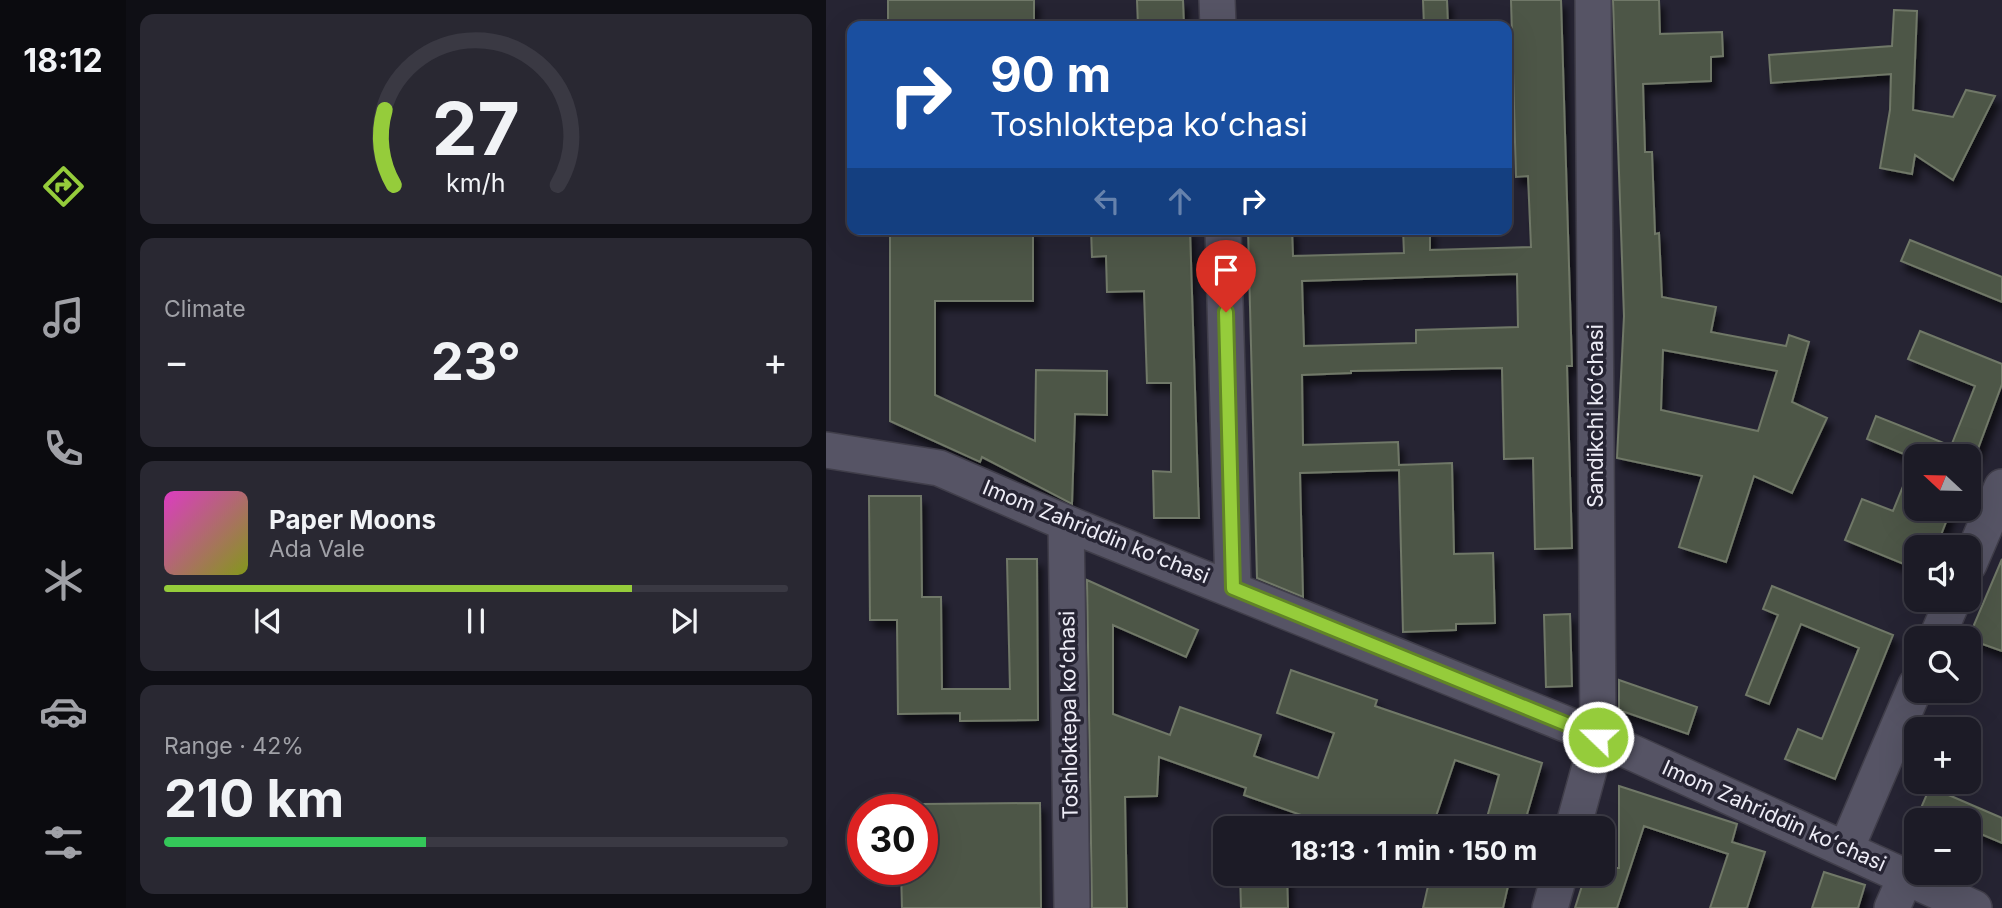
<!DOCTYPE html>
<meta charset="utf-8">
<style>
body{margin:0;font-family:Inter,sans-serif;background:#292832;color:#f1f3f6;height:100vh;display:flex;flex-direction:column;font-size:26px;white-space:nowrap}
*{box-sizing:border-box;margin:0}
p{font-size:23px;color:#a0a1a7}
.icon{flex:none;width:38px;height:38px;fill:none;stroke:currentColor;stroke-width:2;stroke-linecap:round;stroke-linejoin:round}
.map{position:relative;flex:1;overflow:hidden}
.panel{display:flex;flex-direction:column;gap:14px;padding:14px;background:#0f0f15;width:700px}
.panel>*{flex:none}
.banner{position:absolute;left:21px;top:21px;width:665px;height:214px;border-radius:14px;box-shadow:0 7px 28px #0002,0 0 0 2px #3a3943;background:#1a4fa0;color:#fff;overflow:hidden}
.needle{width:46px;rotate:292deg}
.controls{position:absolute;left:1078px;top:444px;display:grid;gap:14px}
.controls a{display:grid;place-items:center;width:77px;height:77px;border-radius:14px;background:#1c1b26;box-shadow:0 7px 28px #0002,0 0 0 2px #3a3943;font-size:35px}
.speed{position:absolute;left:21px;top:794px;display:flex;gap:14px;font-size:35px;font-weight:700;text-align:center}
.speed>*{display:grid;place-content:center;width:91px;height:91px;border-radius:50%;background:#1c1b26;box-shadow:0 7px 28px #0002,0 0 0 2px #3a3943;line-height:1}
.speed .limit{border:10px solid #d22;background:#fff;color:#111}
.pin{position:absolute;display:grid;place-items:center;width:60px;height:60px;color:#fff;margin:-72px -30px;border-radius:50% 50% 50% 0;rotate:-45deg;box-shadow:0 0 7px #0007}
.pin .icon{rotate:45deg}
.me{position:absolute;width:77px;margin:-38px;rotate:292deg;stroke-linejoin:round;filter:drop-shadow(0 0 5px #0008)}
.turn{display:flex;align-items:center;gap:24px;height:147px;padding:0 28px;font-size:32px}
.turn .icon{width:91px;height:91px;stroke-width:2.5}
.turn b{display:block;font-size:49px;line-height:60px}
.lanes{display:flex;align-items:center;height:66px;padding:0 28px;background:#0003;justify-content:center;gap:35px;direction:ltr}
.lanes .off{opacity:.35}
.big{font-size:52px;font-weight:700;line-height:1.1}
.panel .widget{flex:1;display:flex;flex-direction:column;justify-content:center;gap:10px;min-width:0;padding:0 24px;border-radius:14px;background:#292832}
.panel .dial{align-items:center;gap:0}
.dial svg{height:182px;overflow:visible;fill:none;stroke:#3a3943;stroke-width:7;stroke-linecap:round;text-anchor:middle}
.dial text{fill:#f1f3f6;stroke:none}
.song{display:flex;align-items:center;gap:21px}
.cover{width:84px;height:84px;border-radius:10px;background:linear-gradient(135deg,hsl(310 70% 55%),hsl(70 70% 35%))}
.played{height:7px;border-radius:4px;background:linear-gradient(90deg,#95cc3b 75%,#3a3943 75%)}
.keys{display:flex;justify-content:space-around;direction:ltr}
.heat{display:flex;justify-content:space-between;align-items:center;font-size:38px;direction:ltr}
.charge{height:10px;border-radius:5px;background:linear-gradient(90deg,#34c759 42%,#3a3943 0)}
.trip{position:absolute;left:387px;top:816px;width:402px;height:70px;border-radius:14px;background:#1c1b26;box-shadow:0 7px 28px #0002,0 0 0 2px #3a3943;font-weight:700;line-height:70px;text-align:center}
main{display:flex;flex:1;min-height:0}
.tab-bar{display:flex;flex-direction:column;width:126px;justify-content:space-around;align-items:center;background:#0b0b0f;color:#a0a1a7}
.tab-bar .icon{width:49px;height:49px}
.tab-bar .on{color:#95cc3b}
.tab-bar b{font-size:32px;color:#f1f3f6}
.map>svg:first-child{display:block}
.building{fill:#4e5646;stroke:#707867;stroke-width:2;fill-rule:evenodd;filter:url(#shadow)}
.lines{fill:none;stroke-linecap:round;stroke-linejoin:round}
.street-casing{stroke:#403e4a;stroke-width:38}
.street{stroke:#565465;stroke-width:35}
.route-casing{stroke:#618526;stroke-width:18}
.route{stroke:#95cc3b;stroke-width:12}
.labels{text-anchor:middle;stroke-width:7;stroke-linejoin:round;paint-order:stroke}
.street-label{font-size:21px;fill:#edecf6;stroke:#262433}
</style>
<main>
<nav class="tab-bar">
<b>18:12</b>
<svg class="icon on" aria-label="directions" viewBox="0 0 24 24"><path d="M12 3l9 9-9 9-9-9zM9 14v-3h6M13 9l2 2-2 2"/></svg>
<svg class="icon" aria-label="music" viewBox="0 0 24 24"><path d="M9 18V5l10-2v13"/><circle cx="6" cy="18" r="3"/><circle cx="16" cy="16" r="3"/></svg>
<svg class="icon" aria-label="phone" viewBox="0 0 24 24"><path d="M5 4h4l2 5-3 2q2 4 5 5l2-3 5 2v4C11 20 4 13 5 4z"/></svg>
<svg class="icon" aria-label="climate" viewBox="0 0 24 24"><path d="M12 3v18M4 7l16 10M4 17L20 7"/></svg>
<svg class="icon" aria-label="car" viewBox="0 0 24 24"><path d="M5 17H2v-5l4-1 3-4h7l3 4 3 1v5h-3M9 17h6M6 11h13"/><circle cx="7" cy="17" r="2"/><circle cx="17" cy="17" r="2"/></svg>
<svg class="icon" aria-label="filters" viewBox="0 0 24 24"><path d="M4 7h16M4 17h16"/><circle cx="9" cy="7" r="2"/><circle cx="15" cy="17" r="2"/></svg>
</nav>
<section class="panel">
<div class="widget dial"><svg viewBox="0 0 100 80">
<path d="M14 69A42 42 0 1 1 86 69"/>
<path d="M14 69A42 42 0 0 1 10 36" stroke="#95cc3b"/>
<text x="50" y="56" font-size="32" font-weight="700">27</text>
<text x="50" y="72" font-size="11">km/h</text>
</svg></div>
<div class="widget"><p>Climate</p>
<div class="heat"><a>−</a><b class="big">23°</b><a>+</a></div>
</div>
<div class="widget">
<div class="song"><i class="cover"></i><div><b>Paper Moons</b><p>Ada Vale</p></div></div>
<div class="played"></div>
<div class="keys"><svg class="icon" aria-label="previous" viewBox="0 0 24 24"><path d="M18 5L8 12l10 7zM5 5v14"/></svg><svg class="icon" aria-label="pause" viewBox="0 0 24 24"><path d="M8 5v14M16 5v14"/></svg><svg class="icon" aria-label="next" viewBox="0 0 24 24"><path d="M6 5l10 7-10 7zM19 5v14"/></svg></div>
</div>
<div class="widget"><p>Range · 42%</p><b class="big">210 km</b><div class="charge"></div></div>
</section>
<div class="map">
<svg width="1176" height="908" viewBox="0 0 1176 908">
<defs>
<filter id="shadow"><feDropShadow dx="4.5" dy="8" stdDeviation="3.5" flood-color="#0009"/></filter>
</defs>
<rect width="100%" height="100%" fill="#262433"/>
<!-- building -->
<path class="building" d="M62 0H208V26H62Z
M311 0H357L358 26H312Z
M597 0H621L622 26H598Z
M685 0H735L746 366H741L746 548 709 549 707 458 678 459 676 368 525 371V373L476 375 477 445 572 442 573 465 626 463 628 554 667 553 669 623 630 624V630L577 632 573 470 474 473 477 597 431 578 422 229H466L467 256 578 253 577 229H604V250L705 247 702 176 690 177ZM691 274 692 327 590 330V343L478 346 476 281Z
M787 0H833L834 34 896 32 897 56 885 57V81L817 84 819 152H826L829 234 833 233 836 297 890 307 885 332 960 346 963 335 983 342 966 402 1001 418 966 493 928 476 900 562 853 547 876 476 791 458 798 316ZM837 350 951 371 932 431 835 410Z
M1068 10 1091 11 1087 110 1127 117 1140 90 1169 96 1127 180 1089 155 1086 174 1054 168 1064 110 1065 74 945 83 943 55 1066 46Z
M64 229H207V301H109V395L209 441 210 370 281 371V415L249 414 246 504 156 457 154 462 64 421Z
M265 229H364L373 518H328L327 471 345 472V383H321L318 291 281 292 280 256 266 257Z
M1084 240 1176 277V302L1075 261Z
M1094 331 1176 364V384L1149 457H1085L1041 439 1050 416 1125 446 1149 386 1082 359Z
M1089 457 1090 509H1125L1110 548H1090V569L1019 540 1036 499 1067 511Z
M43 496H95L96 597H115L116 689H184L181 559H211L212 720 134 721V713L72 714 71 620H44Z
M1176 559V651L1142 639Z
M261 580 372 630 360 657 287 625V714L344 735 354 707 435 735 428 756 492 778 508 733 451 713 465 670 551 700 549 706 716 763 697 828H658L673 775 629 760 606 828H512L418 795 420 788 333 757 331 796 299 797 301 908H266Z
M946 586 1067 635 1009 779 959 759 972 729 996 739 1033 648 975 624 943 704 920 695 952 615 937 609Z
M744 614 746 686 720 687 718 615Z
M793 680 871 707 862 734 793 710Z
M793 786 911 824 906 842 939 852 921 908H884L902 854 818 826 791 908H749L760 873H777V868H793Z
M1104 787 1176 818V843L1143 829V821H1125L1095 808Z
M214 803 215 908H76L75 870H96V804Z
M998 872 1039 885 1032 908H986Z
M414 873H461L462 908H415Z
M605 873H685L677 908H597Z"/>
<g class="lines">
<defs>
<path id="street" d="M391 0 392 26
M397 229 407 588
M0 450 113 468 240 523 772 737 1148 908
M240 523 246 908
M1143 564 1176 487
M1110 639 1127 600
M747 828 772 737 767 0
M1020 849 1090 685
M724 908 734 873
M1066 908 1080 876"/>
</defs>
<!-- street casing -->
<use href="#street" class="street-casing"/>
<!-- street -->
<use href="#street" class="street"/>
</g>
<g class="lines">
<defs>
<path id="route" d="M400 312 407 588 772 737"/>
</defs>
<!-- route casing -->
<use href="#route" class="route-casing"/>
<!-- route -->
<use href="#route" class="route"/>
</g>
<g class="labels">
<!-- street labels -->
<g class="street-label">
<text transform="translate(770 416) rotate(-90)" y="7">Sandikchi koʻchasi</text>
<text transform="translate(270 532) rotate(22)" y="7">Imom Zahriddin koʻchasi</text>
<text transform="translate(243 715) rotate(-91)" y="7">Toshloktepa koʻchasi</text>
<text transform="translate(948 816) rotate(24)" y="7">Imom Zahriddin koʻchasi</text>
</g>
</g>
</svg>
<div class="controls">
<a><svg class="needle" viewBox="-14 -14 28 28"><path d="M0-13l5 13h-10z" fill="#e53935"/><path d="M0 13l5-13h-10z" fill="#a0a1a7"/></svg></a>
<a><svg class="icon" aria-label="sound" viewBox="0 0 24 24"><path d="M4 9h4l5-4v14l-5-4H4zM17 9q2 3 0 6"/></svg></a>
<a><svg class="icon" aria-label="search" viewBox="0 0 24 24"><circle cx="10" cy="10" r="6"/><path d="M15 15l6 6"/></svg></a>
<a>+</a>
<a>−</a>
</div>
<div class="speed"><div class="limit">30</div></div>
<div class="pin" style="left:400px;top:312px;background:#d93025"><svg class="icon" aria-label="arrive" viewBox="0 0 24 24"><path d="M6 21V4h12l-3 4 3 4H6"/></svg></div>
<svg class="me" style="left:772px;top:737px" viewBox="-20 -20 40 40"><circle r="17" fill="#95cc3b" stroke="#fff" stroke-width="3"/><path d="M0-11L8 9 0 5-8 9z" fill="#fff"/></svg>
<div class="trip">18:13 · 1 min · 150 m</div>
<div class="banner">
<div class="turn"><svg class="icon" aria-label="right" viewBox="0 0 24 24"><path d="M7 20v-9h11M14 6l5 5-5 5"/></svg><div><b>90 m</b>Toshloktepa koʻchasi</div></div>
<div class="lanes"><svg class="icon off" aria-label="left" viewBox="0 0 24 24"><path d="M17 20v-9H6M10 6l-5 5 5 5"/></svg><svg class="icon off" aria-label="ahead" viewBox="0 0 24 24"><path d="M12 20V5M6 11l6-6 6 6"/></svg><svg class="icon" aria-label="right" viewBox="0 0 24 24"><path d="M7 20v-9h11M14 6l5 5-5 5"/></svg></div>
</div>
</div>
</main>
